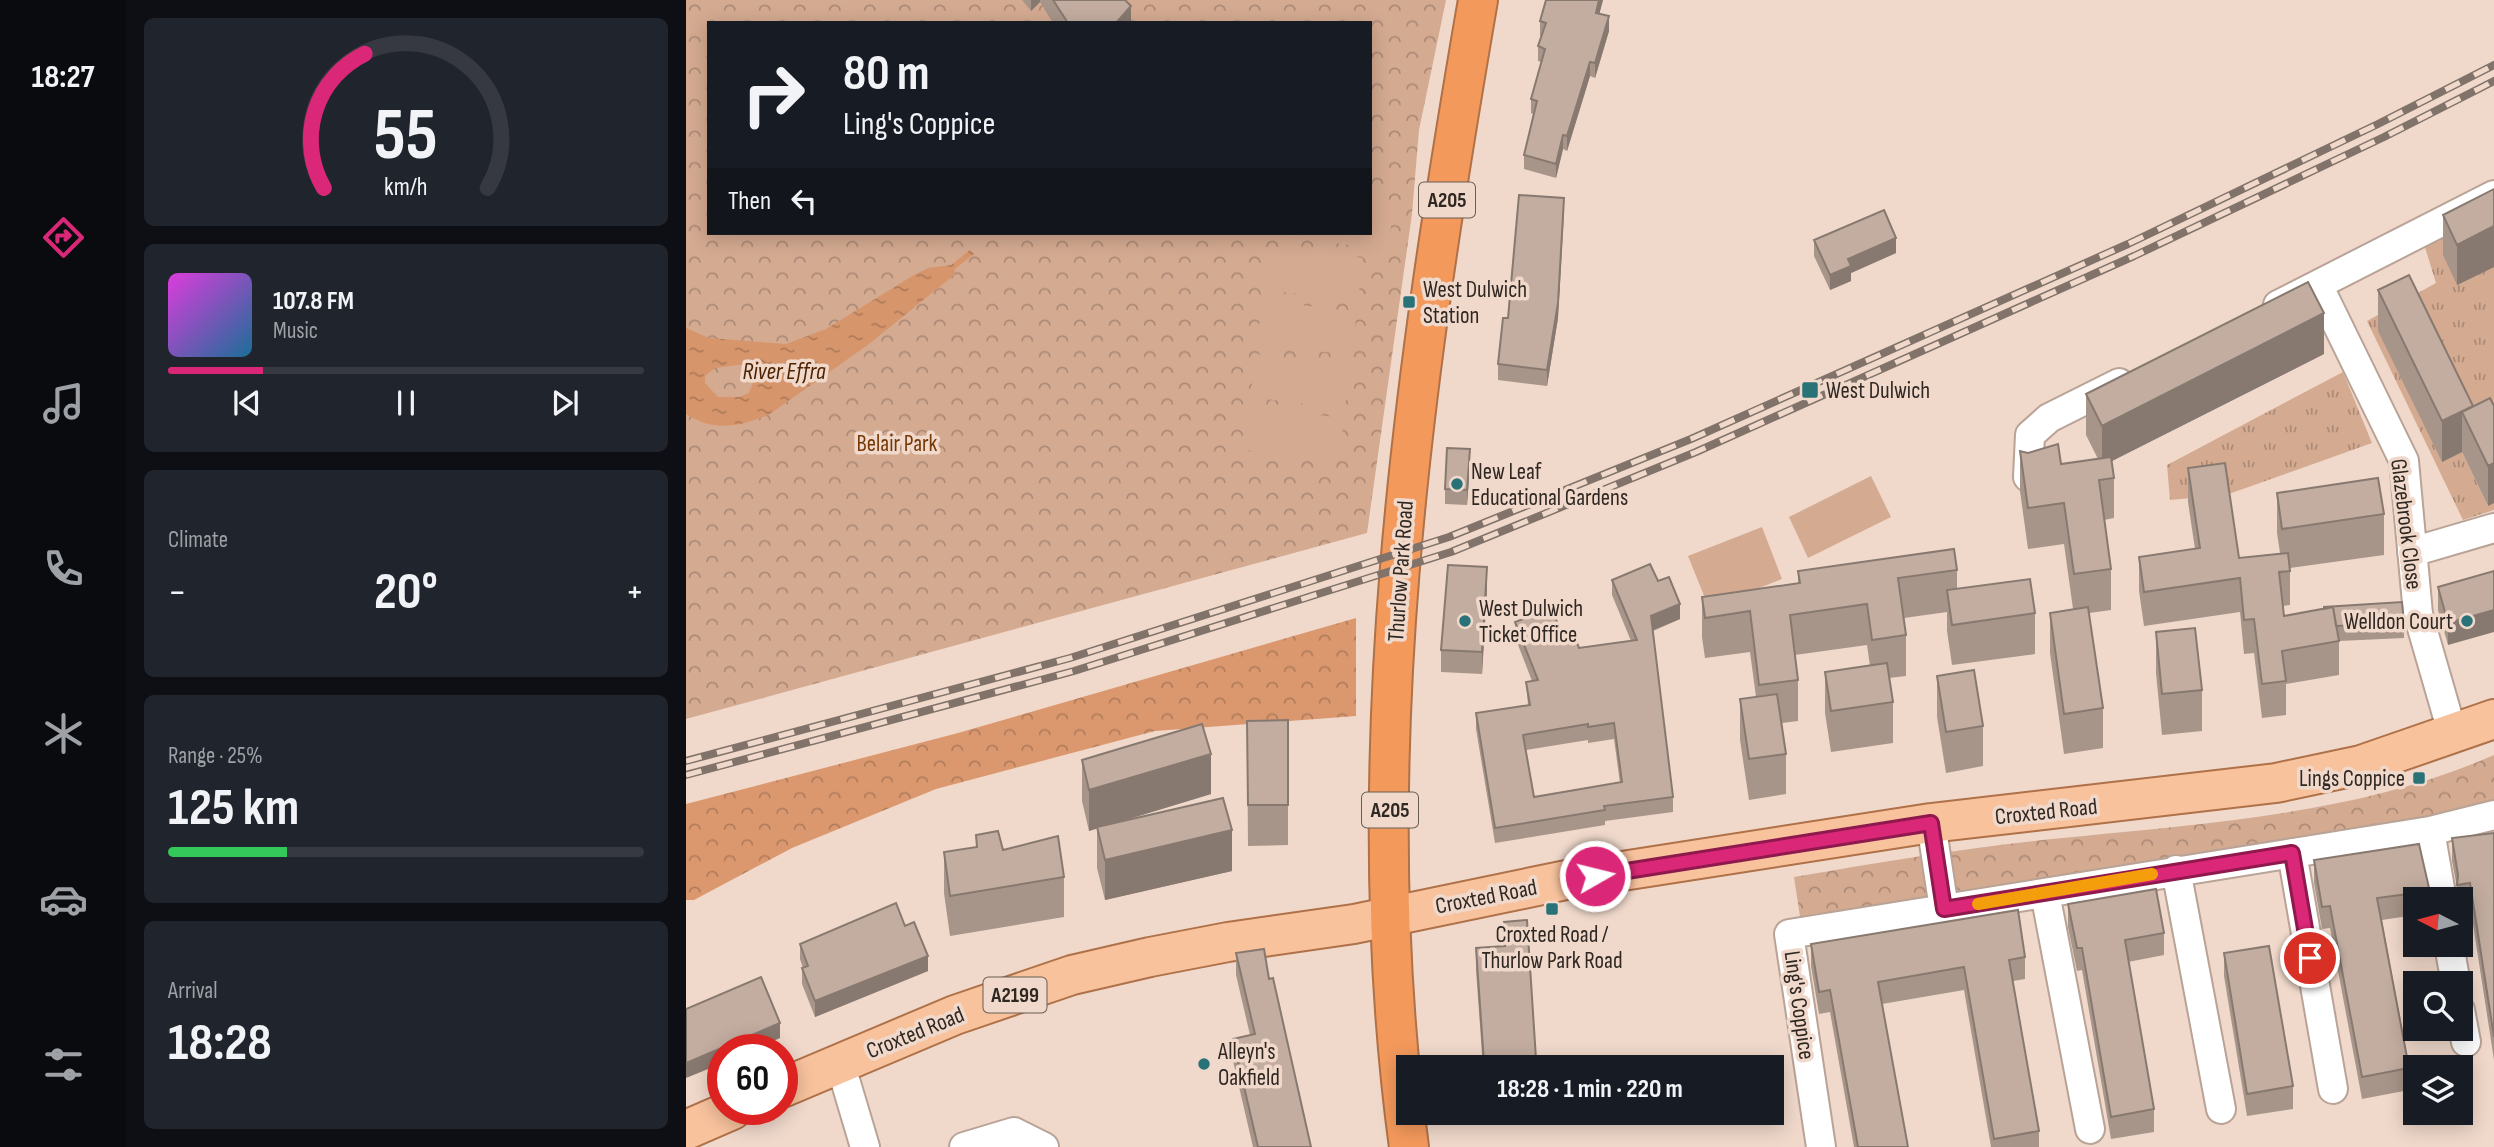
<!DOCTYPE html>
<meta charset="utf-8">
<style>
body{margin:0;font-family:"Sofia Sans Condensed",sans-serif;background:#20242c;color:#f1f3f6;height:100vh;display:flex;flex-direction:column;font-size:26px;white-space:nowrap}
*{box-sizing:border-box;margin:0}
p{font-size:23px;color:#9ea1a6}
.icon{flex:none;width:38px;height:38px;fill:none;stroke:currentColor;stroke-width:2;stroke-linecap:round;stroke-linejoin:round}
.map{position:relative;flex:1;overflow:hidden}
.sheet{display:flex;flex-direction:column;gap:18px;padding:18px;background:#0d0f14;width:560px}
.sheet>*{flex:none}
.hud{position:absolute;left:21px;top:21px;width:665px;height:214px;border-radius:0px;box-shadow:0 4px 18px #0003;background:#171b24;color:#f1f3f6;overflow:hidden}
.needle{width:46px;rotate:276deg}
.fabs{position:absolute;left:1717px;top:887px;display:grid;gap:14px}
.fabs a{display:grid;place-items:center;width:70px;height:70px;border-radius:0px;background:#171b24;box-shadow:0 4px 18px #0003;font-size:35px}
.speed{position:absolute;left:21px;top:1034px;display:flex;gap:14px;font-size:35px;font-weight:700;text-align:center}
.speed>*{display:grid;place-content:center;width:91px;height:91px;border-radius:50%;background:#171b24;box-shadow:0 4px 18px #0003;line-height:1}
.speed .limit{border:10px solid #d22;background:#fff;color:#111}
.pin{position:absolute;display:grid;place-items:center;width:60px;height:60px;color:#fff;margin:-30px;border:4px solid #fff;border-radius:50%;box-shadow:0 2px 7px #0007}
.me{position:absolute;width:77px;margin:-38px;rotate:82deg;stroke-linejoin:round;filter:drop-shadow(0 0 5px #0008)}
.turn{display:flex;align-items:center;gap:24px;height:147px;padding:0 21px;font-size:32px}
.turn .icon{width:91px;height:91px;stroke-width:2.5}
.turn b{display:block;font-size:49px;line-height:60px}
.then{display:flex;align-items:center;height:66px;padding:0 21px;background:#0003;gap:14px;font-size:26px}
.big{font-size:52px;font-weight:700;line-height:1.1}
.sheet .widget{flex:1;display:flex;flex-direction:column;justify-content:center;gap:10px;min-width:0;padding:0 24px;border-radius:10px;background:#20242c}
.sheet .dial{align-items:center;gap:0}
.dial svg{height:182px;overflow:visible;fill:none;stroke:#363941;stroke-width:7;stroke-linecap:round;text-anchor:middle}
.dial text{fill:#f1f3f6;stroke:none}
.song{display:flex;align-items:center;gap:21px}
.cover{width:84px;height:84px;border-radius:10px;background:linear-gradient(135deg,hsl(300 70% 55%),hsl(200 70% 35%))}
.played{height:7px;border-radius:4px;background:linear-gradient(90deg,#db2777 20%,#363941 20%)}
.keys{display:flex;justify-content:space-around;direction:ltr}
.heat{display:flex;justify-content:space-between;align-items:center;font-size:38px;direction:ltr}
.charge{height:10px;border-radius:5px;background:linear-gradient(90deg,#34c759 25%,#363941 0)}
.trip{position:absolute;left:710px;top:1055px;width:388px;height:70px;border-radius:0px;background:#171b24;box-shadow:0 4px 18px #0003;font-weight:700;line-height:70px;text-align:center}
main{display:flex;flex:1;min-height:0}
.dock{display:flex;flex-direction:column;width:126px;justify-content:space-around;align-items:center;background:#090b0e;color:#9ea1a6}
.dock .icon{width:49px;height:49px}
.dock .on{color:#db2777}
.dock b{font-size:32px;color:#f1f3f6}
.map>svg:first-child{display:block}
.grass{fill:url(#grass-tufts)}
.forest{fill:url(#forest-crowns)}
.park{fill:url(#park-crowns);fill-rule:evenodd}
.pitch{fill:#d4aa91}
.water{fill:url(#water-ripples);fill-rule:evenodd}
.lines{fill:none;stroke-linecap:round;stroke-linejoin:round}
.street-casing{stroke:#b9a396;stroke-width:32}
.primary-casing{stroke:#af7148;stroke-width:42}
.highway-casing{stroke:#af7148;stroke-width:42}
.street{stroke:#fff;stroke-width:28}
.primary{stroke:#f8c29d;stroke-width:38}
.highway{stroke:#f4995c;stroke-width:38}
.rail-casing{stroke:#81736a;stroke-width:8}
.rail{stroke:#f0d9cb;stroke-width:5;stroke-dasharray:16;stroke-linecap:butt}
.wall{fill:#a8958a;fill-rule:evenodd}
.shaded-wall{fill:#887970}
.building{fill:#c3ada0;stroke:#887970;stroke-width:2;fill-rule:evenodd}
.route-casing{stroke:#8e194d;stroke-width:18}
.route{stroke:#db2777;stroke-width:12}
.slow{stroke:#f59e0b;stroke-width:12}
.poi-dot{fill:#287278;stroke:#f0d9cb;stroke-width:2.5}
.labels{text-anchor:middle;stroke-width:7;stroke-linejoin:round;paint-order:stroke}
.shield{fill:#f0d9cb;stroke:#695c55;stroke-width:2}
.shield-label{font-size:21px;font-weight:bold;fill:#2f2722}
.poi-label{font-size:23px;fill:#2f2722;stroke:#f0d9cb;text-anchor:start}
.park-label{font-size:23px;fill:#753805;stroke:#f0d9cb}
.street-label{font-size:23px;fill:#2f2722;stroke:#f0d9cb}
.water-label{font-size:24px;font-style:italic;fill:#4c2201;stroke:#f0d9cb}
</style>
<main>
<nav class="dock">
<b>18:27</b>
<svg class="icon on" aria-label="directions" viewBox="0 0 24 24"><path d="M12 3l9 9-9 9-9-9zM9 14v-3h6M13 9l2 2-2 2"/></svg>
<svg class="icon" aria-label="music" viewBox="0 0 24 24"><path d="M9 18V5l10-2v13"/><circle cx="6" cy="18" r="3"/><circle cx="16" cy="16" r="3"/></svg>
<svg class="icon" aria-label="phone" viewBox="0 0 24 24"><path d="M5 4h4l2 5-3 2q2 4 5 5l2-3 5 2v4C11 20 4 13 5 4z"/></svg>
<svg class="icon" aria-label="climate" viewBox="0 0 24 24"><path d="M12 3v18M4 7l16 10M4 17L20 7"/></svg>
<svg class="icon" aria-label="car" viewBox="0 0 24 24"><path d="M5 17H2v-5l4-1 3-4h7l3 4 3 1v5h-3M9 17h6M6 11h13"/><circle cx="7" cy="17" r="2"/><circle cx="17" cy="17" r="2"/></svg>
<svg class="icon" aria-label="filters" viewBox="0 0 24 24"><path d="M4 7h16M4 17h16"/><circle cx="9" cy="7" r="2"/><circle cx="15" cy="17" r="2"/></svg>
</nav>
<section class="sheet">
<div class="widget dial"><svg viewBox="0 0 100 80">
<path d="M14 69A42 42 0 1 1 86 69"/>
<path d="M14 69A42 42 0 0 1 32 10" stroke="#db2777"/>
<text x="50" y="56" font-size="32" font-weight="700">55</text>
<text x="50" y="72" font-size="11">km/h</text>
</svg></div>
<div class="widget">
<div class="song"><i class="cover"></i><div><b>107.8 FM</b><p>Music</p></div></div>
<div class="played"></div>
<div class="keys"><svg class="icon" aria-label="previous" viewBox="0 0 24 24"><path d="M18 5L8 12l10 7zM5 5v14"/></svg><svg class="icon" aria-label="pause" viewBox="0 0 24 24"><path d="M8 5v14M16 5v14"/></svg><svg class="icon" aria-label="next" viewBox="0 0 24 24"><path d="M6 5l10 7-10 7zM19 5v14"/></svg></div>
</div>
<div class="widget"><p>Climate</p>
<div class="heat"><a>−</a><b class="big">20°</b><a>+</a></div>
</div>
<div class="widget"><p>Range · 25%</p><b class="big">125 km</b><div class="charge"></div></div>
<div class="widget"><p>Arrival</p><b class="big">18:28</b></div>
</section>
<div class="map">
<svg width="1808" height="1147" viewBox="0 0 1808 1147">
<defs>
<pattern id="grass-tufts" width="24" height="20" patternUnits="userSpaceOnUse" patternTransform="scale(1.75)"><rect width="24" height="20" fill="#d4aa91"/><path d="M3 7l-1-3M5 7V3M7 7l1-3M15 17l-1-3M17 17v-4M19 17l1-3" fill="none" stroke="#ac8a76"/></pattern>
<pattern id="forest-crowns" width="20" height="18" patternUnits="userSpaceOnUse" patternTransform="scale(1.75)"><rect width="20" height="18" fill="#db986f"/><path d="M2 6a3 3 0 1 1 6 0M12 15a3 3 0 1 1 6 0" fill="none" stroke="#b27c5b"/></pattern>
<pattern id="park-crowns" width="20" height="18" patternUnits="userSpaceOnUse" patternTransform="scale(1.75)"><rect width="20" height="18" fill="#d4aa91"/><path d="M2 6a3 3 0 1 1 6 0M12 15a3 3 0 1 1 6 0" fill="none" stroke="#ac8a76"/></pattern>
<pattern id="water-ripples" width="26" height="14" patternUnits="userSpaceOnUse" patternTransform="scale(1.75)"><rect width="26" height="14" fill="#d7956b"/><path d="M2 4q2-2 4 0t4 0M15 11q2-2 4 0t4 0" fill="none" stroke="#af7a58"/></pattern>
</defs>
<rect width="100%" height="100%" fill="#f0d9cb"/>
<!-- grass -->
<path class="grass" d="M1808 210V447L1723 316 1756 461 1776 452 1802 506 1808 503V510L1777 520 1681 321 1750 283 1738 244Z
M1657 372 1686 443 1540 495 1484 500 1481 465Z"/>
<!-- forest -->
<path class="forest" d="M670 618V716L469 731 250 789 106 848 8 900H0V804L272 733Z"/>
<!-- park -->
<path class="park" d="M0 0H760L733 130 726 214 681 533 0 719ZM23 23H684V233H23Z
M1808 755V801L1741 819 1115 923 1108 877C1194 862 1279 848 1366 839 1513 824 1673 815 1808 755Z"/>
<!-- pitch -->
<path class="pitch" d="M684 202 708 204 702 250 594 236 595 233H684Z
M583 246 677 258 672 301 577 290Z
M576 300 671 312 665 355 571 344Z
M570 354 664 365 659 409 564 397Z
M563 407 658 418 653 462 558 450Z
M1185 476 1205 517 1122 558 1103 517Z
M1076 527 1096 579 1023 608 1002 556Z"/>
<!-- water -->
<path class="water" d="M284 250 288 254 269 269 268 275 183 344 84 414C55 427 27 432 0 414V328L23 338 100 344 140 329 228 275 242 268 265 265ZM59 364 70 375 63 393 53 397H32L19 383V376L29 368Z"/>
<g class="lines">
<defs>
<path id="street" d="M1632 285 1718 461 1732 614 1767 735
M1592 305 1808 195
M1342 477 1344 435 1363 418 1433 383
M1726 552 1808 528
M1245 823 1258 909
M1744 831 1756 900
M1606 853 1647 1089
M1490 870 1535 1109
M1359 893 1404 1129
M1763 945 1770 984
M1774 1010 1780 1042
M154 1063 179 1147
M278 1147 328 1132 358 1147
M1135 1147 1103 934 1744 831 1808 815"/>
<path id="primary" d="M96 1088 269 1015 386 975 464 957 542 942 668 924 885 879 1245 823 1590 783 1675 765 1808 719
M0 1130 46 1110"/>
<path id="highway" d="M723 1147C671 765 727 377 792 0"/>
</defs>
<!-- street casing -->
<use href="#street" class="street-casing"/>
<!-- primary casing -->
<use href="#primary" class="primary-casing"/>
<!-- highway casing -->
<use href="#highway" class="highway-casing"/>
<!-- street -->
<use href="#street" class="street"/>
<!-- primary -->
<use href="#primary" class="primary"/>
<!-- highway -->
<use href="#highway" class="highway"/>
<defs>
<path id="rail" d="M0 761 384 658 763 537 1005 439 1442 244 1692 124 1808 65
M0 775 388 671 765 552 1010 452 1448 256 1698 137 1808 81"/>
</defs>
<!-- rail casing -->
<use href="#rail" class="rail-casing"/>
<!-- rail -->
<use href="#rail" class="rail"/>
</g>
<!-- wall -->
<path class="wall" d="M336 0H439L445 23H367L354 2 345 11Z
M917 0 913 14 923 31 909 78 904 76 881 151 877 149 870 178 838 169V155L847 114 845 113V99L855 62 852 61V46L855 36H854V21Z
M1808 189V267L1771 285 1757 255V215Z
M878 214 872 318 861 386 812 380V364L822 318Z
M1128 240 1210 253 1165 273V281L1144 290 1128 256Z
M1692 290 1787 407 1808 406V503L1802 506 1776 452 1756 462 1692 331Z
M1638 354 1426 461 1428 478V518L1418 520 1425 569V610L1403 613 1417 708V748L1378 754 1364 653V613L1387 609 1378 544 1342 549 1334 491V451L1375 464 1412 459 1400 435V394Z
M784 465 781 505 759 504V489Z
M1502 468 1553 558 1594 553 1591 533V493L1698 514V555L1604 568V605L1597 606 1598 616 1718 623V638L1653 641V675L1600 684V715L1576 718 1568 653 1558 654 1554 612 1458 626 1453 591V557L1509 549 1502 502Z
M1271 570V589L1349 613V654L1266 665 1261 631V612L1218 618 1220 635V676L1203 678 1207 702V743L1145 752 1139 713V672L1184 666 1181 645 1109 655 1112 680V721L1096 723 1100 754V794L1063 800 1054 740V699L1070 697 1064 652 1019 658 1016 637V597L1112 584V571Z
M1808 571 1762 645 1752 610V587Z
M926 580 972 581 994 619 967 631 987 797V812L919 821V825L809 843 790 729V713L842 705 840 682 846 681 829 637V622L875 633 893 648 945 641 926 595ZM928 739 934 783 848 797 840 750 902 740V743Z
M801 590 796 674 755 672V650Z
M1470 632 1516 690V731L1476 735 1470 673Z
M1251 676 1297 726V766L1260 773 1251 717Z
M602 720V845L562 846 561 721Z
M396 760 525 794 427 824 546 871 419 900 411 868V828L403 831 396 801Z
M1808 833V1060L1784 905 1774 907V900H1771V887L1766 861V838Z
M290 835 317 850 378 877V917L264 936 258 893V852L290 847Z
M1628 860 1743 888V900H1729V915L1696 920 1723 1068V1090L1676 1099 1644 928 1636 929 1628 883Z
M1382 904 1478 933V955L1442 962 1468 1109V1132L1425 1139 1396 970 1391 971 1382 927Z
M818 922 850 1059V1068H797L790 970V948L818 946Z
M219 926 242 971 129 1017 116 984V968H117L114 959V944Z
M1125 944 1339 957V979L1327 981 1353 1131V1147H1305L1278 990 1196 1004 1222 1147H1168L1144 1012 1133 1014 1125 966Z
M550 953 583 979 625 1147H567L547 1061V1039L564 1035 550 975Z
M1538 953 1607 1086V1109L1561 1116 1538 976Z"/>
<!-- shaded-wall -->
<path class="shaded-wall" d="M345 0H354V2L345 11Z
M913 0H917L910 27V13Z
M445 6V23H430Z
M923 16V31L909 78V63Z
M904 62V76L881 151V136Z
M877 135V149L870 178V164Z
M878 198 872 318 861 386V370Z
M1808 226V267L1771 285V245Z
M1210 238V253L1165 273V281L1144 290V275L1162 259Z
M1638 313V354L1416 466V426Z
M1787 406 1776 412V452L1756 462V421Z
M784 449V465L781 505V490Z
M1808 463V503L1802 506V466Z
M801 567V590L796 674V652Z
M994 604V619L965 631V616Z
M1808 610V632L1762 645V623Z
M525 754V794L403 831V790Z
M546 830V871L419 900V860Z
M242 956V971L129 1017V1001Z
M94 1023V1038L67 1050H37V1063L0 1078V1063Z"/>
<!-- building -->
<path class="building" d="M367 0H439L445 6 430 23H382Z
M860 0H913L910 13 923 16 909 63 904 62 881 136 877 135 870 164 838 155 851 101 845 99 859 49 852 46 860 23 854 21Z
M1808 189V226L1771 245 1757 215Z
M833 195 878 198 872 303 861 370 812 364 817 318H822Z
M1198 210 1210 238 1162 259 1165 266 1144 275 1128 240Z
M1723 275 1787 406 1756 421 1692 290Z
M1622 282 1638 313 1416 426 1400 394Z
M1804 398 1808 406V463L1802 466 1776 412Z
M1372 444 1375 464 1425 457 1428 478 1413 480 1425 569 1388 574 1378 503 1342 508 1334 451 1342 453Z
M761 448 784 449 781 490 759 489Z
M1539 463 1553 558 1602 553 1604 571 1593 572 1598 616 1647 607 1653 641 1596 651 1600 681 1576 684 1568 619 1558 620 1554 578 1458 592 1453 557 1514 548 1502 468Z
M1692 478 1698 514 1596 529 1591 493Z
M1268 549 1271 570 1212 578 1220 635 1186 640 1181 604 1104 615 1112 680 1073 685 1064 611 1019 618 1016 597 1114 583 1112 571Z
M964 564 972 581 983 577 994 604 965 616 987 797 918 806 919 810 809 828 790 713 844 705 840 682 852 680 829 622 866 608 875 633 886 629 893 648 951 640 926 580ZM928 723 936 782 848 797 837 735 902 724V727Z
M762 565 801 567 796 652 755 650Z
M1808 571V610L1762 623 1752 587Z
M1344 579 1349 613 1266 625 1261 590Z
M1716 602 1718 623 1650 626 1647 607 1638 609V607Z
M1402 607 1417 708 1378 714 1364 613Z
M1509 628 1516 690 1476 694 1470 632Z
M1201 663 1207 702 1145 711 1139 672Z
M1288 670 1297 726 1260 732 1251 676Z
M1091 694 1100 754 1063 759 1054 699Z
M602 720V805H562L561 721Z
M516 724 525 754 403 790 396 760Z
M537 798 546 830 419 860 411 827Z
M312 831 317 850 372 836 378 877 264 896 258 852 291 847 290 835Z
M1808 833V1037L1784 883 1771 885 1772 875 1766 838Z
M1733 844 1743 888 1729 890V893L1691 898 1723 1068 1676 1077 1644 906 1636 907 1628 860Z
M1470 889 1478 933 1439 940 1468 1109 1425 1117 1396 948H1391L1382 904Z
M210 903 219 926 228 922 242 956 129 1001 116 968 122 966 114 944Z
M1332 910 1339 957 1323 960 1353 1131 1308 1139 1278 967 1192 982 1222 1147H1172L1144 990 1133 992 1125 944Z
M841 920 850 1059 798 1063 790 948 819 946 818 922Z
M1583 946 1607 1086 1561 1094 1538 953Z
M578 949 583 979 587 978 625 1147H572L547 1039 569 1034 550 953Z
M75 977 94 1023 0 1063V1009Z"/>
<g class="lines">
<defs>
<path id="route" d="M909 876 1245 823 1258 909 1606 853 1624 958"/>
</defs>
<!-- route casing -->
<use href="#route" class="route-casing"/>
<!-- route -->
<use href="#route" class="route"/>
<!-- slow -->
<path class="slow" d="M1292 904 1466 874"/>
</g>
<!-- markers -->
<g class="poi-dot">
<rect x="716" y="295" width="14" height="14" rx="3.5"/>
<rect x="1115" y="381" width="18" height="18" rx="3.5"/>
<circle cx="771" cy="484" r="7"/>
<circle cx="779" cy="621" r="7"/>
<circle cx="1781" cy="621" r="7"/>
<rect x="1726" y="771" width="14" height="14" rx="3.5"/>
<rect x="859" y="902" width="14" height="14" rx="3.5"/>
<circle cx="518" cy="1064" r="7"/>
</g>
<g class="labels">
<!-- shield labels -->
<g class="shield">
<rect x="733" y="182.5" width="56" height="35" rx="5"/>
<rect x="676" y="792.5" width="56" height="35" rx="5"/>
<rect x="297.5" y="977.5" width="63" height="35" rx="5"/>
</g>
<g class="shield-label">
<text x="761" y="207">A205</text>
<text x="704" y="817">A205</text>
<text x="329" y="1002">A2199</text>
</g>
<!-- poi labels -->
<g class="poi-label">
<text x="737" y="297">West Dulwich<tspan x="737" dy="26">Station</tspan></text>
<text x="1140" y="398">West Dulwich</text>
<text x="785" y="479">New Leaf<tspan x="785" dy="26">Educational Gardens</tspan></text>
<text x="793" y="616">West Dulwich<tspan x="793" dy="26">Ticket Office</tspan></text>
<text x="1767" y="629" text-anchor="end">Welldon Court</text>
<text x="1719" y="786" text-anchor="end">Lings Coppice</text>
<text x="866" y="942" text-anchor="middle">Croxted Road /<tspan x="866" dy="26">Thurlow Park Road</tspan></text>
<text x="532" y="1059">Alleyn's<tspan x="532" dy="26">Oakfield</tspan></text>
</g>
<!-- park labels -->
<g class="park-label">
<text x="211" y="451">Belair Park</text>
</g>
<!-- street labels -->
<g class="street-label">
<text transform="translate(1721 524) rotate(83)" y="8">Glazebrook Close</text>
<text transform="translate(714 571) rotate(-86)" y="8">Thurlow Park Road</text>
<text transform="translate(1360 811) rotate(-6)" y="8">Croxted Road</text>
<text transform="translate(800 896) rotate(-11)" y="8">Croxted Road</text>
<text transform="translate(1114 1005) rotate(82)" y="8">Ling's Coppice</text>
<text transform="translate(229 1032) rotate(-22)" y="8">Croxted Road</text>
</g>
<!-- water labels -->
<g class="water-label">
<text x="98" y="379">River Effra</text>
</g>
</g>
</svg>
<div class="fabs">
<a><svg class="needle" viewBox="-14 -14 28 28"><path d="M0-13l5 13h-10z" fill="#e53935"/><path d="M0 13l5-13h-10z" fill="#9ea1a6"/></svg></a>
<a><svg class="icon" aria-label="search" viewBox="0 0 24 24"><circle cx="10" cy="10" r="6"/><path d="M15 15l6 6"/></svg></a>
<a><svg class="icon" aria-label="layers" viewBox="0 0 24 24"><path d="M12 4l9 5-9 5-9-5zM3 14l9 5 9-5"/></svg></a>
</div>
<div class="speed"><div class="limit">60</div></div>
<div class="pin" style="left:1624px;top:958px;background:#d93025"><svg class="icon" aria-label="arrive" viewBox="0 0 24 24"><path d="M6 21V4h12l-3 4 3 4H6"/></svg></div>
<svg class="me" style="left:909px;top:876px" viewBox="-20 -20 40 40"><circle r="17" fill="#db2777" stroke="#fff" stroke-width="3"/><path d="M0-11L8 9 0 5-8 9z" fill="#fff"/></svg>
<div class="trip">18:28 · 1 min · 220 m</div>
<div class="hud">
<div class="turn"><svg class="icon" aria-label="right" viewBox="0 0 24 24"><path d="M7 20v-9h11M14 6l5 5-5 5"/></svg><div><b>80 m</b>Ling's Coppice</div></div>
<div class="then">Then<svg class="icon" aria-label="left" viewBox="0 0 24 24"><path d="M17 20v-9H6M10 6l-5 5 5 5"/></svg></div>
</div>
</div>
</main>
